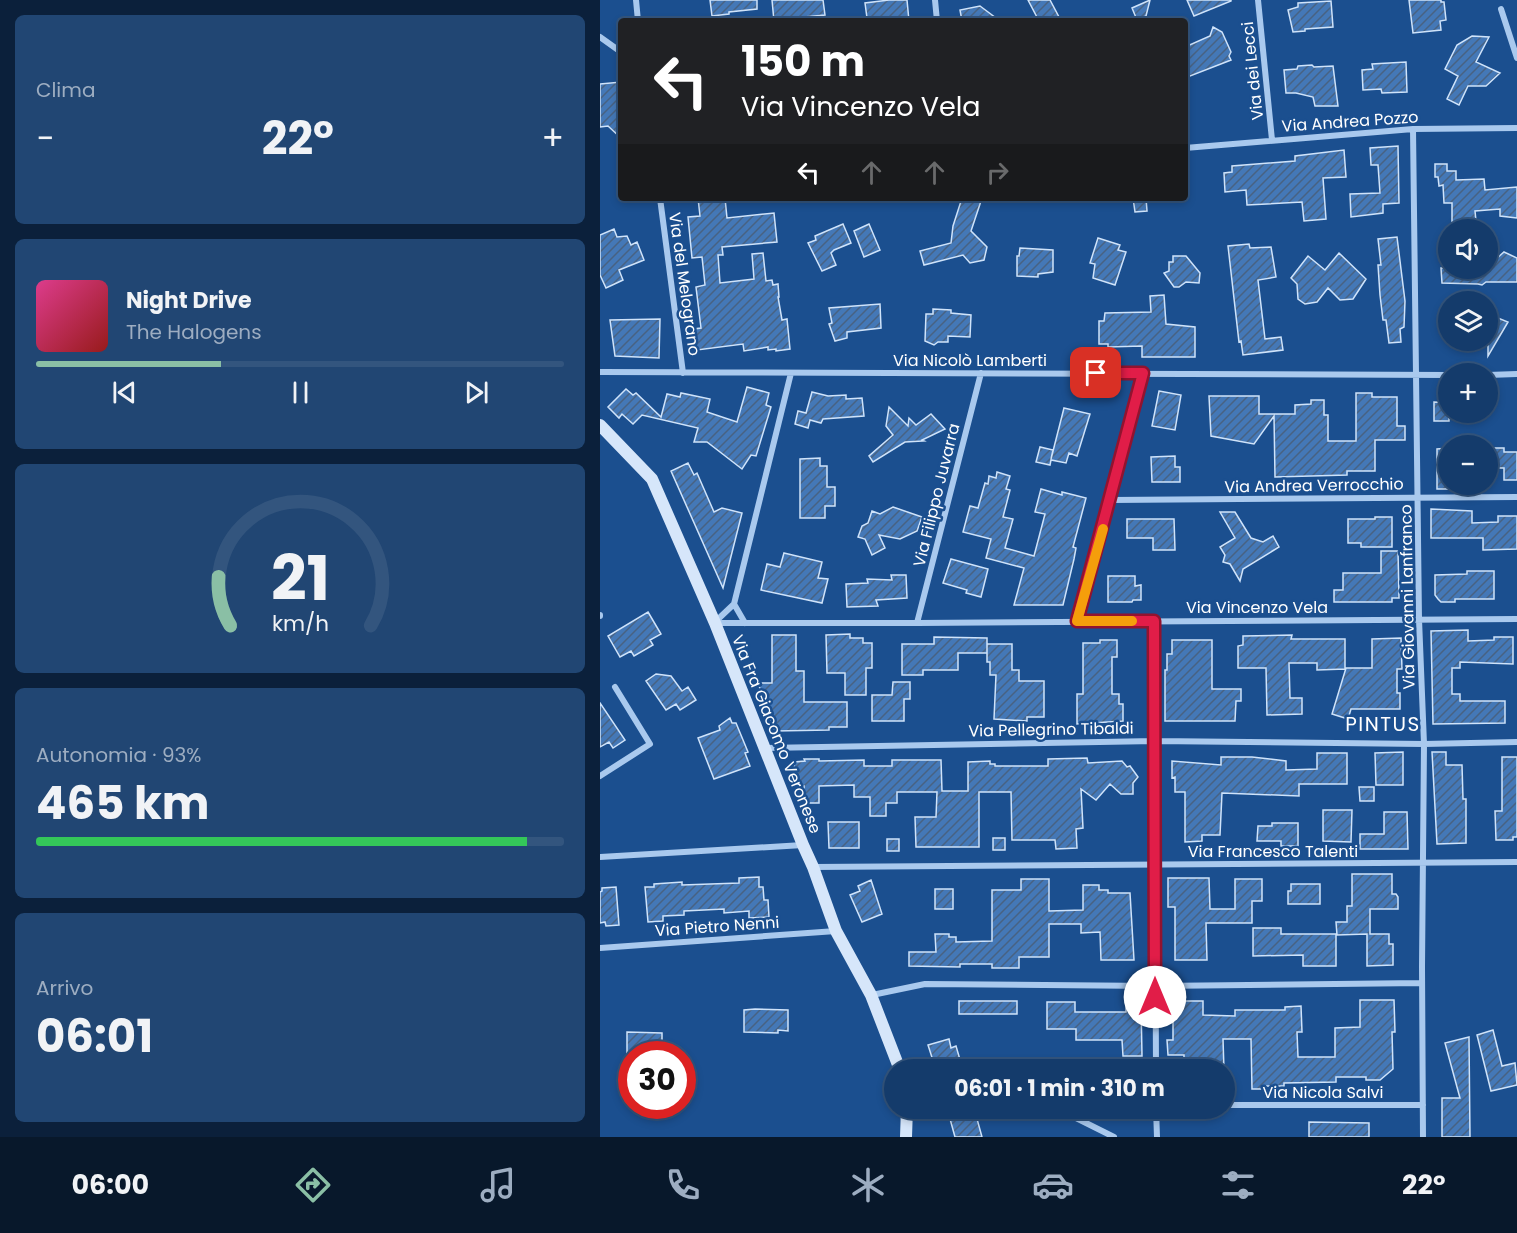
<!DOCTYPE html>
<html lang="it">
<meta charset="utf-8">
<style>
body{margin:0;font-family:Poppins,sans-serif;background:#214673;color:#f1f3f6;height:100vh;display:flex;flex-direction:column;font-size:22px;white-space:nowrap}
*{box-sizing:border-box;margin:0}
p{font-size:20px;color:#9dadc1}
.icon{flex:none;width:33px;height:33px;fill:none;stroke:currentColor;stroke-width:2;stroke-linecap:round;stroke-linejoin:round}
.map{position:relative;flex:1;overflow:hidden}
.details{display:flex;flex-direction:column;gap:15px;padding:15px;background:#0b203b;width:600px}
.details>*{flex:none}
.hud{position:absolute;left:18px;top:18px;width:570px;height:183px;border-radius:6px;box-shadow:0 3px 9px #0003,0 0 0 2px #33557e;background:#202124;color:#fff;overflow:hidden}
.fabs{position:absolute;left:838px;top:219px;display:grid;gap:12px}
.fabs a{display:grid;place-items:center;width:60px;height:60px;border-radius:50%;background:#143b6b;box-shadow:0 3px 9px #0003,0 0 0 2px #33557e;font-size:30px}
.speed{position:absolute;left:18px;top:1041px;display:flex;gap:12px;font-size:30px;font-weight:700;text-align:center}
.speed>*{display:grid;place-content:center;width:78px;height:78px;border-radius:50%;background:#143b6b;box-shadow:0 3px 9px #0003,0 0 0 2px #33557e;line-height:1}
.speed .limit{border:9px solid #d22;background:#fff;color:#111}
.pin{position:absolute;display:grid;place-items:center;width:51px;height:51px;color:#fff;margin:-26px;border-radius:12px;box-shadow:0 3px 9px #0006}
.me{position:absolute;width:66px;margin:-33px;rotate:0deg;stroke-linejoin:round;filter:drop-shadow(0 0 4px #0008)}
.turn{display:flex;align-items:center;gap:21px;height:126px;padding:0 24px;font-size:27px}
.turn .icon{width:78px;height:78px;stroke-width:2.5}
.turn b{display:block;font-size:42px;line-height:51px}
.lanes{display:flex;align-items:center;height:57px;padding:0 24px;background:#0003;justify-content:center;gap:30px;direction:ltr}
.lanes .off{opacity:.35}
.big{font-size:45px;font-weight:700;line-height:1.1}
.details .tile{flex:1;display:flex;flex-direction:column;justify-content:center;gap:9px;min-width:0;padding:0 21px;border-radius:9px;background:#214673}
.details .dial{align-items:center;gap:0}
.dial svg{height:156px;overflow:visible;fill:none;stroke:#33557e;stroke-width:7;stroke-linecap:round;text-anchor:middle}
.dial text{fill:#f1f3f6;stroke:none}
.song{display:flex;align-items:center;gap:18px}
.cover{width:72px;height:72px;border-radius:9px;background:linear-gradient(135deg,hsl(330 70% 55%),hsl(0 70% 35%))}
.played{height:6px;border-radius:3px;background:linear-gradient(90deg,#8abfa5 35%,#33557e 35%)}
.keys{display:flex;justify-content:space-around;direction:ltr}
.heat{display:flex;justify-content:space-between;align-items:center;font-size:33px;direction:ltr}
.charge{height:9px;border-radius:4px;background:linear-gradient(90deg,#34c759 93%,#33557e 0)}
.trip{position:absolute;left:284px;top:1059px;width:351px;height:60px;border-radius:30px;background:#143b6b;box-shadow:0 3px 9px #0003,0 0 0 2px #33557e;font-weight:700;line-height:60px;text-align:center}
.dock{display:flex;height:96px;justify-content:space-around;align-items:center;background:#08182b;color:#9dadc1}
.dock .icon{width:42px;height:42px}
.dock .selected{color:#8abfa5}
.dock b{font-size:27px;color:#f1f3f6}
main{display:flex;flex:1;min-height:0}
.map>svg:first-child{display:block}
.building{fill:url(#building-hatch);stroke:#cfe3fa;stroke-width:1.5}
.lines{fill:none;stroke-linecap:round;stroke-linejoin:round}
.street{stroke:#a9c9ee;stroke-width:6}
.secondary{stroke:#d6e6fa;stroke-width:12}
.route-casing{stroke:#92132f;stroke-width:15}
.route{stroke:#e11d48;stroke-width:10}
.slow{stroke:#f59e0b;stroke-width:10}
.labels{text-anchor:middle;stroke-width:5;stroke-linejoin:round;paint-order:stroke}
.street-label{font-size:16px;fill:#fff;stroke:#1b4f8f}
.quarter-label{font-size:20px;letter-spacing:1.5px;fill:#fff;stroke:#1b4f8f}
</style>
<main>
<section class="details">
<div class="tile"><p>Clima</p>
<div class="heat"><a>−</a><b class="big">22°</b><a>+</a></div>
</div>
<div class="tile">
<div class="song"><i class="cover"></i><div><b>Night Drive</b><p>The Halogens</p></div></div>
<div class="played"></div>
<div class="keys"><svg class="icon" aria-label="previous" viewBox="0 0 24 24"><path d="M18 5L8 12l10 7zM5 5v14"/></svg><svg class="icon" aria-label="pause" viewBox="0 0 24 24"><path d="M8 5v14M16 5v14"/></svg><svg class="icon" aria-label="next" viewBox="0 0 24 24"><path d="M6 5l10 7-10 7zM19 5v14"/></svg></div>
</div>
<div class="tile dial"><svg viewBox="0 0 100 80">
<path d="M14 69A42 42 0 1 1 86 69"/>
<path d="M14 69A42 42 0 0 1 8 44" stroke="#8abfa5"/>
<text x="50" y="56" font-size="32" font-weight="700">21</text>
<text x="50" y="72" font-size="11">km/h</text>
</svg></div>
<div class="tile"><p>Autonomia · 93%</p><b class="big">465 km</b><div class="charge"></div></div>
<div class="tile"><p>Arrivo</p><b class="big">06:01</b></div>
</section>
<div class="map">
<svg width="917" height="1137" viewBox="0 0 917 1137">
<defs>
<pattern id="building-hatch" width="6" height="6" patternUnits="userSpaceOnUse" patternTransform="scale(1.5)"><rect width="6" height="6" fill="#4478b7"/><path d="M-1 1l2-2M0 6l6-6M5 7l2-2" fill="none" stroke="#486282"/></pattern>
</defs>
<rect width="100%" height="100%" fill="#1b4f8f"/>
<!-- building -->
<path class="building" d="M110 0H157V9L129 12V14L112 16Z
M172 0H223L225 15 194 18V21H174Z
M289 0H307L309 21H275V17L267 18 265 3Z
M428 0H450L459 17 452 21H439Z
M550 0 546 16 537 20 532 8Z
M587 0H631V1L594 16Z
M809 0H841V2H844L846 20 840 21 841 30 813 33Z
M731 1 733 27 705 29V31L693 32 688 10 698 7V3Z
M380 6 400 21H362L360 10Z
M613 27 622 32 631 52 629 56 631 60 585 78V47L610 36Z
M872 36 889 37 876 62 900 73 886 86H868L859 105 847 99 858 76 845 69 857 45Z
M806 62 807 92 782 93 781 89 763 90 762 70 773 69 772 64Z
M712 65 714 67 733 66 738 106H715L713 97 696 93H686L684 70 697 69 698 66Z
M21 82V138L8 126 0 127V84Z
M798 146 799 203 783 204V213L751 217 750 194 780 193 778 165H771L770 148Z
M744 150 746 177 723 178 726 219 704 221 702 202 647 205 646 190 625 192 624 173 632 172V166L695 161V156Z
M835 164H847V171H856V180L884 179 885 190 917 187V218L900 216V209L875 211 876 221 852 222V203H844L843 185 839 186 838 177H835Z
M98 198H125L127 218 174 213 177 242 122 247 123 255H118L120 283 154 279 152 254 163 253 166 281 172 280 173 285 178 284 179 297H178L182 320 187 319 190 349 176 351V349L168 350V347L144 351 143 344 97 350 94 329 101 328 96 287 105 285 102 257 92 258 88 217 100 216Z
M362 198 381 201 371 231 387 247 384 260 370 263 363 255 324 265 320 251 351 243 353 226Z
M533 198H546L547 211 535 212Z
M243 224 251 243 234 250 231 253 236 265 222 271 208 243 216 240 215 236Z
M269 224 280 250 264 257 254 231Z
M14 229 17 237 27 236 31 245 37 242 44 260 19 270 23 280 6 288 0 275V235Z
M797 237 805 301 804 327 800 329 801 342 789 343 786 320H783L780 295 778 265H781L778 239Z
M498 238 520 245 518 250 526 252 515 285 493 278 495 264 490 263Z
M649 244 650 248 671 247 676 277 658 280 665 339 681 337 683 350 643 355 641 341 639 342 628 246Z
M420 248 453 250V272L438 274V277L417 276V256H419Z
M904 252 917 258V282H886L882 285 878 284 842 283 841 268H888V266Z
M739 253 766 279 753 299 740 300 728 288 717 302 705 304 698 299 697 284 691 278 708 256 725 270Z
M573 256H586L600 273 599 283 586 282 579 287H574L564 273 569 271V262H573Z
M564 295 566 324 595 327V357H542V346L508 347V344H499V321H504L505 313 551 312 550 296Z
M280 304 281 328 247 332V338L235 341 229 324 232 323 229 308Z
M333 309 351 310V313L371 315 370 337 348 336V342H338L334 345 325 341 326 314H333Z
M888 314 908 322 888 356Z
M60 319 59 358 15 356 10 320Z
M147 387 169 393 166 405 171 407 156 456 151 455 142 469 107 442H94L98 428 42 415 33 424 22 414 19 418 8 407 26 389 33 395 36 393 61 417 67 394 80 397 81 393 110 399 107 412 137 422Z
M559 391 581 395 575 430 552 426Z
M212 392 228 396 246 395V399L262 398 264 416 223 419 221 423 210 420 208 428 195 424 198 411 206 413Z
M756 393H772V397H797V426H805V440H775V471H747V475L675 477 674 416 654 444 611 436 609 396H659V414H695V405L711 404V400H724V415H728V441H756Z
M834 402 849 403V421H834Z
M289 407 308 426 309 418 316 425 331 414 345 429 322 440 324 441 305 442 273 462 269 456 293 435 286 426Z
M464 408 490 414 477 456 469 453 466 463 451 460 450 465 436 462 440 447 453 450 451 459Z
M849 448V489H837V449Z
M888 448H904V452H917V480H904V468H888Z
M575 456V467H580V482H552L551 457Z
M220 458V466H227V487H235V506H225V518H200V459Z
M88 463 94 475 97 473 114 512 122 508 142 513 123 588 71 471Z
M397 472 410 476 406 489 410 490 403 517 413 519 405 548 434 556 445 514 435 512 441 489 462 495V492L486 498 473 547 476 548 474 559 463 605H414L424 568 386 558 391 539 363 532 370 506 378 508 385 483 388 484 389 476 396 478Z
M293 507 322 517 317 531 300 539 279 535 285 548 272 555 265 539 258 537 262 526 268 523 272 511 280 514Z
M831 509 872 511V523L898 522V516H917V549L883 550V538H831Z
M620 512H635L651 538 663 542 673 536 679 547 643 569 640 581 630 564 623 562 625 555 620 547 635 538Z
M775 517H792V547H761V543H748V519H775Z
M527 519H574L575 550H553V538H527Z
M781 551H798L799 598H792V602H734V590H743V573H781Z
M184 553 222 562 218 578 228 579 222 603 161 590 167 564 180 567Z
M351 559 388 569 381 597 366 593 367 590 343 583Z
M867 571H894V599H855V602H841L838 599 835 595V575L867 574Z
M291 575H306L307 598 276 600 278 606 247 607 246 584 268 583 267 579 292 580Z
M508 576H535V586L541 585V600H533L532 602H508Z
M48 612 61 634 50 640 53 645 34 656 31 651 20 657 8 636Z
M868 630V641L894 640V637H913V664L860 662V668H852V694H860V701H905V723L833 724 831 631Z
M250 634V638H263V643H272V668H266V695H245V673H227L226 635Z
M172 635H196V671H204V702H247V727H229V730L175 731 158 683H172Z
M692 635 691 639H745V669L717 670V663H689L690 698H702V714L667 715 666 668H638V646L643 645V636Z
M334 637 387 638V653H358V670H323V675H302V644H334Z
M801 638 802 669H797V693H800V709H751L748 719 732 714 746 668H772V639Z
M500 640H517V657H512V694H519V704H523V721L477 724V694H483V643H500Z
M572 640H612V689H641V701H636L635 721H565V670H567V654H572Z
M387 644H412V670H419V681H444V717H427V721L394 719 396 675H390V662H387Z
M56 674 71 676 82 691 88 687 96 700 80 710 76 704 66 710 46 681Z
M293 682H310V699H304V721H272V695H292Z
M0 703 25 740 13 748 9 742 0 747Z
M130 718 132 723H136L148 752 145 753 150 766 114 779 98 738 120 730 119 726Z
M803 752V785H776L775 753Z
M832 752H846V765H862L863 799H866V843L837 844Z
M717 753H747V784H699V796L622 793 620 835H602V841L585 842V792H575V777L572 778V761L621 765V757H652L686 761V770L717 769Z
M902 757H917V837H913V840H896L895 811H902Z
M487 758 488 763 522 761 527 767 530 766 538 777 533 783V794H521L510 784 496 800 481 789 483 828 476 829 477 848 456 849 455 840H412L411 792H379V847H316L315 817H336L337 792H297V803H286V816H270V797H254V785L219 786V803H204V786H198L194 775V762L205 761 204 759H219V761L264 760V766H292V760H341L342 791H368V762L390 761V764H395V766H448V759Z
M759 787H774V801H760Z
M723 810H752L751 842 723 841Z
M784 812H807L808 849H760V834H784Z
M228 822H259V848H229Z
M672 823H698V846H681V841H657L658 826H672Z
M393 838H405V850H393Z
M287 839H299V851H287Z
M752 874H792V894H796L798 897V909H770V934H789V944H793V965L767 966V934L737 935 736 922H747V906H752Z
M159 877V887H163L164 900H168L169 917 149 918V911L124 913V909L84 911V915L63 916V921L48 922 45 887H54V884L82 882V885L139 883V878Z
M568 878H609L610 909H635V879H662V901H652V923H606L607 960H575V907H568Z
M421 879H449V911L483 910V885H499V890H508V893H530L534 960H501L500 932 481 933V924H449V957H419V968H392V964H360V967L309 966V952H336L335 934H349V937H356V942L392 941V890H421Z
M271 880 282 914 262 922 250 895 260 891 258 886Z
M691 884H720V904H688V891H691Z
M16 887 19 925 6 926 5 922 0 923V892L2 891V888Z
M335 889H353V909H335Z
M653 928H681V934H736V966H703V955L653 956Z
M760 1000H794L795 1032H792L793 1069 780 1080H766V1077H736V1082L684 1083V1086H665V1089H652L651 1039H623L624 1070H584V1055H568L567 1040H573V1001H603V1015L635 1016V1010H685V1007L701 1006 702 1032H697L698 1057H735V1028L760 1027Z
M359 1001H417V1014H359Z
M447 1002H475V1012H526V1004H541L542 1056H523L522 1040H476V1029H447Z
M155 1009 188 1010V1031L178 1030V1033L144 1032V1010Z
M893 1030 902 1066 915 1063 917 1085 891 1091 877 1035Z
M27 1032 62 1033V1054H27Z
M869 1037 870 1137H842V1098H860L845 1043Z
M349 1039 351 1048 356 1046 363 1070H336L328 1045Z
M347 1108H374L382 1137H355Z
M709 1122 769 1123V1137H709Z"/>
<g class="lines">
<!-- street -->
<path class="street" d="M36 0 38 21
M335 0 337 21
M658 0 672 140
M901 9 917 58
M0 37 21 52
M813 129 819 619 824 744 822 967 823 1137
M585 148 813 129 917 128
M60 198 83 373
M0 372 849 375
M888 375 917 374
M511 500 917 497
M134 604 145 623
M0 616V615
M477 621 543 373
M554 621 556 1070
M115 622 134 604 191 373
M115 623H317L917 619
M317 623 381 373
M165 748 555 741 824 744 917 742
M0 776 50 744 15 687
M0 857 203 845
M213 867 917 862
M0 948 236 931
M272 995 325 984 555 986 822 983
M624 1105H823
M556 1108 557 1137
M470 1115 514 1137"/>
<!-- secondary -->
<path class="secondary" d="M0 425 52 479 115 623 203 845 213 867 236 931 271 995 300 1070
M306 1137 307 1108"/>
</g>
<g class="lines">
<defs>
<path id="route" d="M496 373H543L477 621H554L555 997"/>
</defs>
<!-- route casing -->
<use href="#route" class="route-casing"/>
<!-- route -->
<use href="#route" class="route"/>
<!-- slow -->
<path class="slow" d="M503 529 477 621H532"/>
</g>
<g class="labels">
<!-- street labels -->
<g class="street-label">
<text transform="translate(652 71) rotate(-96)" y="6">Via dei Lecci</text>
<text transform="translate(750 121) rotate(-4)" y="6">Via Andrea Pozzo</text>
<text transform="translate(85 284) rotate(82)" y="6">Via del Melograno</text>
<text x="370" y="366">Via Nicolò Lamberti</text>
<text transform="translate(714 485) rotate(-1)" y="6">Via Andrea Verrocchio</text>
<text transform="translate(336 495) rotate(-76)" y="6">Via Filippo Juvarra</text>
<text transform="translate(807 597) rotate(-91)" y="6">Via Giovanni Lanfranco</text>
<text x="657" y="613">Via Vincenzo Vela</text>
<text transform="translate(451 729) rotate(-1)" y="6">Via Pellegrino Tibaldi</text>
<text transform="translate(177 734) rotate(68)" y="6">Via Fra Giacomo Veronese</text>
<text x="673" y="857">Via Francesco Talenti</text>
<text transform="translate(117 926) rotate(-4)" y="6">Via Pietro Nenni</text>
<text x="723" y="1098">Via Nicola Salvi</text>
</g>
<!-- quarter labels -->
<g class="quarter-label">
<text x="783" y="731">PINTUS</text>
</g>
</g>
</svg>
<div class="fabs">
<a><svg class="icon" aria-label="sound" viewBox="0 0 24 24"><path d="M4 9h4l5-4v14l-5-4H4zM17 9q2 3 0 6"/></svg></a>
<a><svg class="icon" aria-label="layers" viewBox="0 0 24 24"><path d="M12 4l9 5-9 5-9-5zM3 14l9 5 9-5"/></svg></a>
<a>+</a>
<a>−</a>
</div>
<div class="speed"><div class="limit">30</div></div>
<div class="pin" style="left:496px;top:373px;background:#d93025"><svg class="icon" aria-label="arrive" viewBox="0 0 24 24"><path d="M6 21V4h12l-3 4 3 4H6"/></svg></div>
<svg class="me" style="left:555px;top:997px" viewBox="-20 -20 40 40"><circle r="19" fill="#fff"/><path d="M0-13L10 11 0 6-10 11z" fill="#e11d48"/></svg>
<div class="trip">06:01 · 1 min · 310 m</div>
<div class="hud">
<div class="turn"><svg class="icon" aria-label="left" viewBox="0 0 24 24"><path d="M17 20v-9H6M10 6l-5 5 5 5"/></svg><div><b>150 m</b>Via Vincenzo Vela</div></div>
<div class="lanes"><svg class="icon" aria-label="left" viewBox="0 0 24 24"><path d="M17 20v-9H6M10 6l-5 5 5 5"/></svg><svg class="icon off" aria-label="ahead" viewBox="0 0 24 24"><path d="M12 20V5M6 11l6-6 6 6"/></svg><svg class="icon off" aria-label="ahead" viewBox="0 0 24 24"><path d="M12 20V5M6 11l6-6 6 6"/></svg><svg class="icon off" aria-label="right" viewBox="0 0 24 24"><path d="M7 20v-9h11M14 6l5 5-5 5"/></svg></div>
</div>
</div>
</main>
<nav class="dock">
<b>06:00</b>
<svg class="icon selected" aria-label="directions" viewBox="0 0 24 24"><path d="M12 3l9 9-9 9-9-9zM9 14v-3h6M13 9l2 2-2 2"/></svg>
<svg class="icon" aria-label="music" viewBox="0 0 24 24"><path d="M9 18V5l10-2v13"/><circle cx="6" cy="18" r="3"/><circle cx="16" cy="16" r="3"/></svg>
<svg class="icon" aria-label="phone" viewBox="0 0 24 24"><path d="M5 4h4l2 5-3 2q2 4 5 5l2-3 5 2v4C11 20 4 13 5 4z"/></svg>
<svg class="icon" aria-label="climate" viewBox="0 0 24 24"><path d="M12 3v18M4 7l16 10M4 17L20 7"/></svg>
<svg class="icon" aria-label="car" viewBox="0 0 24 24"><path d="M5 17H2v-5l4-1 3-4h7l3 4 3 1v5h-3M9 17h6M6 11h13"/><circle cx="7" cy="17" r="2"/><circle cx="17" cy="17" r="2"/></svg>
<svg class="icon" aria-label="filters" viewBox="0 0 24 24"><path d="M4 7h16M4 17h16"/><circle cx="9" cy="7" r="2"/><circle cx="15" cy="17" r="2"/></svg>
<b>22°</b>
</nav>
